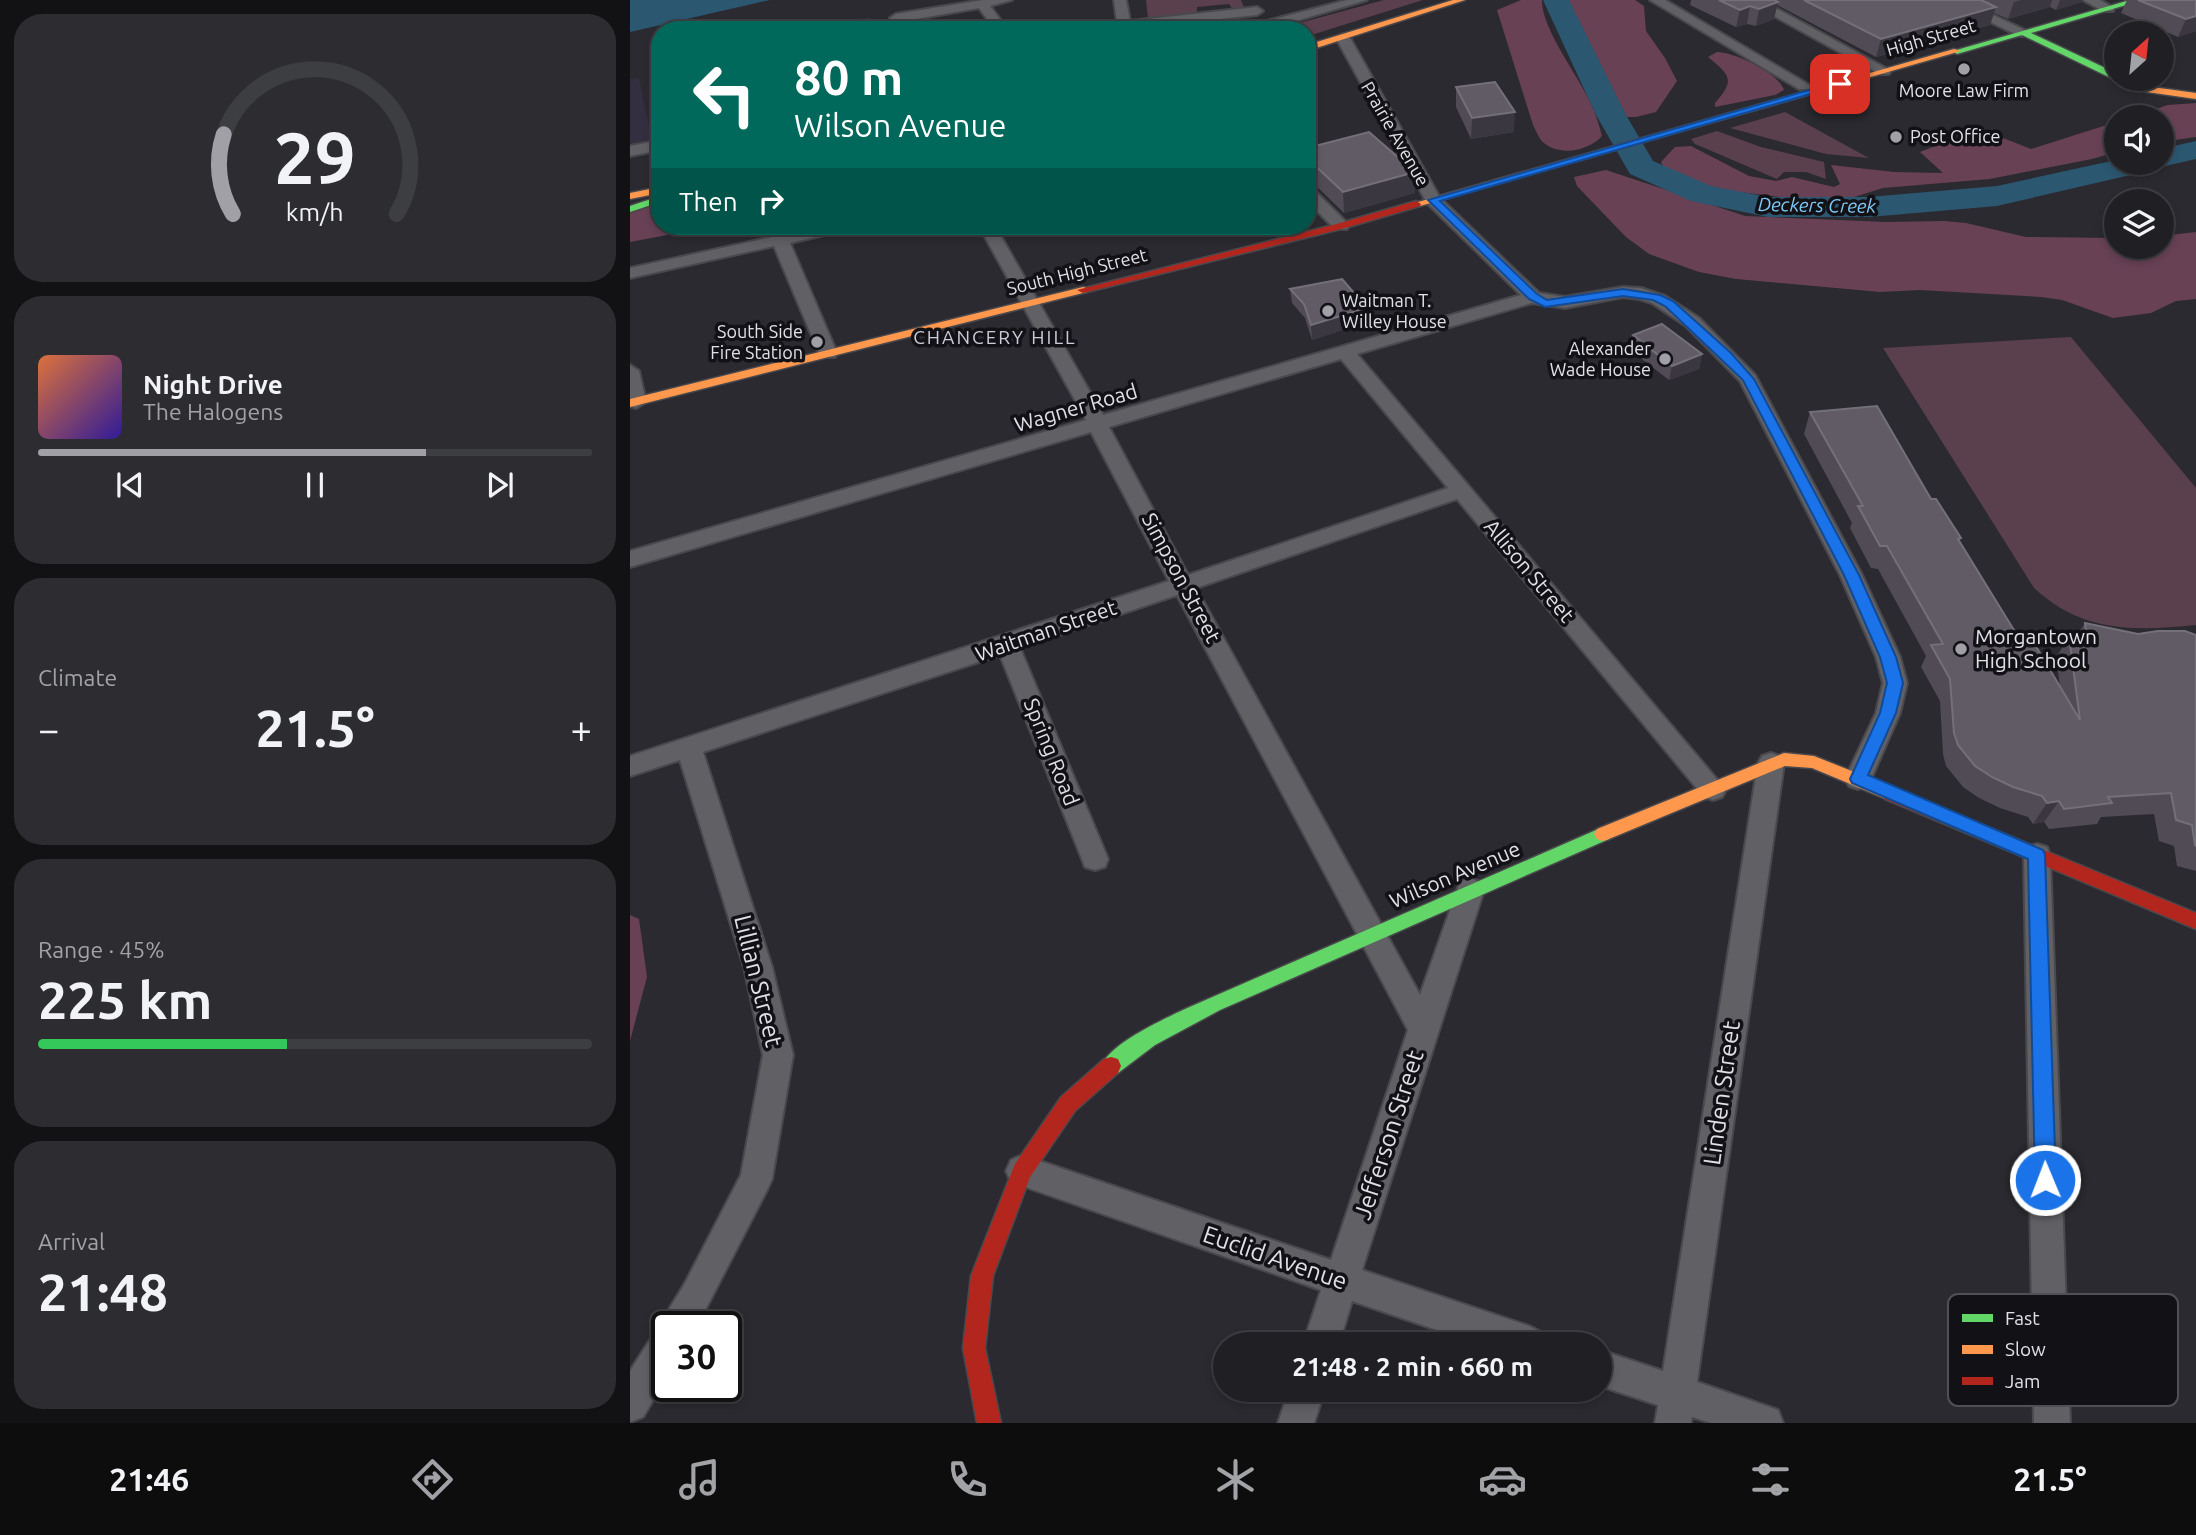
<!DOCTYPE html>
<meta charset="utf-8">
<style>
body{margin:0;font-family:Ubuntu,sans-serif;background:#2d2d31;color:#f1f3f6;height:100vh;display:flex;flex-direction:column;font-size:26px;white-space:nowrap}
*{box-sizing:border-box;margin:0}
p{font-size:23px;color:#a2a3a6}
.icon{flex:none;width:38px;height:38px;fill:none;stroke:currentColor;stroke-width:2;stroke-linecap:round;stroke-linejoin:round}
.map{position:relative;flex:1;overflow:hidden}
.side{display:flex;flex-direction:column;gap:14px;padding:14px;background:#121214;width:630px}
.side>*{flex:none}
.guide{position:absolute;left:21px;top:21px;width:665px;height:214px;border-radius:28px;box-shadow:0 4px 10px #0003,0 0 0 2px #3d3e41;background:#00695c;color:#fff;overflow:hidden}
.needle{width:46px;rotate:27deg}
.buttons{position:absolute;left:1474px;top:21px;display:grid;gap:14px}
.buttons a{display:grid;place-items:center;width:70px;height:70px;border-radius:50%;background:#202024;box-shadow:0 4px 10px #0003,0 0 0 2px #3d3e41;font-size:35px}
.speed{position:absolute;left:21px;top:1311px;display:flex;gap:14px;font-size:35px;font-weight:700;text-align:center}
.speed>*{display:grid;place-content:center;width:91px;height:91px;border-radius:50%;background:#202024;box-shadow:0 4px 10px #0003,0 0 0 2px #3d3e41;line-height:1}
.speed .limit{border:4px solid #111;border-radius:10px;background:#fff;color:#111}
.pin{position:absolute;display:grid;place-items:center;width:60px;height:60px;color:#fff;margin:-30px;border-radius:14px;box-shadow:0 4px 10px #0006}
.me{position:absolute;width:77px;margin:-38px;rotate:359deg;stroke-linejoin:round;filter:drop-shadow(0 0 5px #0008)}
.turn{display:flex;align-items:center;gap:24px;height:147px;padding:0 28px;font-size:32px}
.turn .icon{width:91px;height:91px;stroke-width:2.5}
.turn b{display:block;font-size:49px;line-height:60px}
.then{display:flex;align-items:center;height:66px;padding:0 28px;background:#0003;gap:14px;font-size:26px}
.big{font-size:52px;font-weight:700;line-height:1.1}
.side .widget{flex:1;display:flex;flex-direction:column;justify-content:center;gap:10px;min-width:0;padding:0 24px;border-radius:28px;background:#2d2d31}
.side .dial{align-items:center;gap:0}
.dial svg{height:182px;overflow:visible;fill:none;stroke:#3d3e41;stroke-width:7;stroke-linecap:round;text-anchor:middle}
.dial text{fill:#f1f3f6;stroke:none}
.song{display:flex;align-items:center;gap:21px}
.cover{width:84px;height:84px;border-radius:10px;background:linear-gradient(135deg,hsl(20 70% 55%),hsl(250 70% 35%))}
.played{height:7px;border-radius:4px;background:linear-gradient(90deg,#a1a0a7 70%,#3d3e41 70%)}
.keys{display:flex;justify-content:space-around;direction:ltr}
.heat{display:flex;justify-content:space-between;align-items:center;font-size:38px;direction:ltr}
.charge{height:10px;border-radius:5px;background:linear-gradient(90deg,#34c759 45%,#3d3e41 0)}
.trip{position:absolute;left:583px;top:1332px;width:399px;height:70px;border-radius:35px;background:#202024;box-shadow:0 4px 10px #0003,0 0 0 2px #3d3e41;font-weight:700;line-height:70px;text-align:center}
.tab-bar{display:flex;height:112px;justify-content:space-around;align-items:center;background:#0d0d0e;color:#a2a3a6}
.tab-bar .icon{width:49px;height:49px}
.tab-bar .current{color:#a1a0a7}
.tab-bar b{font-size:32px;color:#f1f3f6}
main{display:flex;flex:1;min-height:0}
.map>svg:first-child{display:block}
.built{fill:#332f40}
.green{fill:#5a3f4d}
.forest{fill:#684155}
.water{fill:#2c5771}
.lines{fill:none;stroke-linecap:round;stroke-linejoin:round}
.river{fill:#2c5771;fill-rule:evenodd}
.street-casing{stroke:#49484d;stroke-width:4}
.fast-casing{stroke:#49484d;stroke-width:3}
.slow-casing{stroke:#49484d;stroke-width:3}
.jam-casing{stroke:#49484d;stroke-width:3}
.street{fill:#616064;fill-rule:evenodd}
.fast{fill:#63d668;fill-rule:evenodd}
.slow{fill:#ff974d;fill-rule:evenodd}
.jam{fill:#b3261e;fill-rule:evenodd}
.wall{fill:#514b55}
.shaded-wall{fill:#3b3740}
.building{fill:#605b65;stroke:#747079;stroke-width:2}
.route{fill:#1a73e8;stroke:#114b97;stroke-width:2}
.poi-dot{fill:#a1a0a7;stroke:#121116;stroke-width:2.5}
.labels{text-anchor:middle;stroke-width:7;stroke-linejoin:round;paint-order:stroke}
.far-street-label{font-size:18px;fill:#e1e0e7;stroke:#121116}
.far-poi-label{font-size:18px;fill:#e1e0e7;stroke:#121116;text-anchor:start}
.far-water-label{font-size:19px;font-style:italic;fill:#7fc9f7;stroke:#121116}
.far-neighbourhood-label{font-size:19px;letter-spacing:2px;fill:#cdcad9;stroke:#121116}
.street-label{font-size:21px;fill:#e1e0e7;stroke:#121116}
.poi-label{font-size:21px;fill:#e1e0e7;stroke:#121116;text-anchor:start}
.near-street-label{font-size:24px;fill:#e1e0e7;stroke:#121116}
.key{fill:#121116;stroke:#504f55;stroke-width:2}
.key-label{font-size:19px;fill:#e1e0e7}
</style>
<main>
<section class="side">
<div class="widget dial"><svg viewBox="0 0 100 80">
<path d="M14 69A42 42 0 1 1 86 69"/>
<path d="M14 69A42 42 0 0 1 10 34" stroke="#a1a0a7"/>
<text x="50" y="56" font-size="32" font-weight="700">29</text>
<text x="50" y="72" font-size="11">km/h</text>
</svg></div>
<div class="widget">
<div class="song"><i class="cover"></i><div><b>Night Drive</b><p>The Halogens</p></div></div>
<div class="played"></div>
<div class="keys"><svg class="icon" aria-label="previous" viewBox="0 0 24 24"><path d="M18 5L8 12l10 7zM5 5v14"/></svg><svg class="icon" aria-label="pause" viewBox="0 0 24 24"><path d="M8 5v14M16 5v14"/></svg><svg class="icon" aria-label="next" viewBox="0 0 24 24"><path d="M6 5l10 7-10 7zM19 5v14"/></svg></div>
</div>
<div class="widget"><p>Climate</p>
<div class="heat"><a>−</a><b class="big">21.5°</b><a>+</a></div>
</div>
<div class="widget"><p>Range · 45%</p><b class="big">225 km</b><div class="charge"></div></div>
<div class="widget"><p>Arrival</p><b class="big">21:48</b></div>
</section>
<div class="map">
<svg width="1566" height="1423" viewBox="0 0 1566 1423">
<rect width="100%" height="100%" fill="#2b2a30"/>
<!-- built -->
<path class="built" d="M240 17 244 30 170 28Z
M9 78 22 141 0 146V79Z"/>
<!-- green -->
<path class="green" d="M516 0H611L615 10H603L599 4 567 7V14L518 18Z
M754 0H793L678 36 677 30 657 29 662 25Z
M1155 112 1239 158 1196 154 1100 128Z
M1087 131 1131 147 1194 162 1196 179 1176 172H1154L1147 179 1065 144 1061 139Z
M1441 337 1566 488V625C1503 631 1453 633 1404 588L1253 348Z"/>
<!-- forest -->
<path class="forest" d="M891 0H912C911 28 949 77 961 104 966 114 969 125 972 136 959 151 927 158 911 140 908 136 905 129 903 125L867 10Z
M936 0H1005L1014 6 1016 31 1035 58 1047 81 1026 112 1006 117H997Z
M1087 52C1104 52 1149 73 1154 90L1145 95 1085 107V103C1105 80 1101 76 1078 57Z
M1566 103V137L1531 142V117H1501L1538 105Z
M1486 122V152L1462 159 1360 179 1253 188 1224 197 1190 202 1084 189 1052 177 1033 166 1031 162 1045 147 1061 146 1119 176 1146 181 1162 177 1204 187 1210 184 1201 165 1264 172 1313 173 1290 152 1316 142 1363 134 1401 149Z
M976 170 1115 216 1256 222 1314 221 1336 223 1396 237 1486 238V247H1531V236L1566 232V299L1546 301 1521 313 1483 318 1432 300 1411 297 1290 290 1250 292 1106 279 1069 272 1019 254 996 237 947 186 944 177Z
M30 204V226H85L0 242V210Z
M0 915 9 919 17 977 0 1041Z"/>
<!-- water -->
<path class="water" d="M0 0H140L0 32Z"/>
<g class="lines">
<!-- river -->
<path class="river" d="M913 0H939L996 115 1023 161 1081 186 1138 197H1239L1367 186 1486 160V163H1531V149L1566 141V159L1531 167 1525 166 1522 170 1367 206 1239 217H1138L1061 201 1000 174 966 115Z"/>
<defs>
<path id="street" d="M353 0H382L360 6 378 30H365L349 8 274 21 277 30H264L260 18 266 14Z
M484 0H496L500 21 627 7 633 11 627 15 488 30Z
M717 0H737L638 29 631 25 633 22Z
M1020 0H1035L1181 86 1179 89H1169Z
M1115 0H1131L1261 71 1259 74H1249Z
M1315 0H1331L1399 32 1392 36 1387 35Z
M1453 0H1470L1484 8 1483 11H1473Z
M713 34 720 38 810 198 909 293 935 297 993 287 1011 288 1035 296 1069 318 1125 375 1232 575 1270 657 1277 683 1270 713 1241 779 1237 786 1228 789 1219 786 1215 779 1246 713 1253 683 1246 657 1210 575 1110 381 1056 326 1022 303 1009 299 993 297 935 308 902 303 727 354 1096 790 1092 797 1083 800 1074 797 827 499 566 588 790 995 830 882 840 878 850 882 854 890 732 1270 899 1326 911 1332 917 1344H848L722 1301 709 1344H673L691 1290 381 1182 376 1171 381 1160 392 1155 701 1260 778 1030 547 595 390 648 478 859 475 867 465 870 455 867 452 859 370 655 73 752 142 967 163 1055 142 1179 137 1190 67 1326H37V1377L13 1417 0 1422V1371L25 1332 32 1329 36 1314 54 1285 111 1175 133 1055 114 967 50 760 0 776V756L539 581 461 432 0 567V551L456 420 349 226H365L473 415 891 295 797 203 706 38ZM711 359 818 488 558 575 479 427Z
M26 141 30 142V150L0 156V146Z
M677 187 683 189 717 223 719 226 717 229H705L677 201Z
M193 226H222L220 229 160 243 207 353 205 357H191L189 353 144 246 0 278V268Z
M0 365 9 371 16 402 6 408 0 406Z
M1141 753 1150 756 1154 763 1067 1382 1148 1410 1153 1423H1081L1062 1417 1061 1423H1025L1028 1405 970 1386V1350L1033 1371 1128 763 1132 756Z
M1407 844 1417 847 1420 855 1440 1423H1404L1394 855 1397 847Z
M659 1390H695L684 1423H648Z"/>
<path id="fast" d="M1500 0H1513L1401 33 1486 73V79H1489H1483L1392 35 1327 54 1323 51Z
M30 196V202L0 212V206Z
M973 827 979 829 982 834 979 839 590 1010 525 1045 488 1073 481 1075 474 1073 471 1066C481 1043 532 1020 555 1009Z"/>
<path id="slow" d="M823 0H835L677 51V45Z
M1324 49 1331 51 790 206 781 204Z
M1486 79H1498L1522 87 1566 93V99L1517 92Z
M30 187V193L0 199V193Z
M453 287 457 288V292L0 407V399Z
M1154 753 1184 756 1267 789 1269 794 1267 799 1261 801 1182 768 1155 766 979 839 973 841 967 839 964 834 967 829Z"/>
<path id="jam" d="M786 201 791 204 790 206 715 228 453 293 447 290 707 224Z
M1261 787 1566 913V929L1255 799 1253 794 1255 789Z
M481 1057 488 1059 491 1066 488 1073 445 1111 400 1177 363 1276 355 1348 371 1423H347L333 1348 341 1276 385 1164 431 1097 474 1059Z"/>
</defs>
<!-- street casing -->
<use href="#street" class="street-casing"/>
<!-- fast casing -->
<use href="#fast" class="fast-casing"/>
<!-- slow casing -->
<use href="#slow" class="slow-casing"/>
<!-- jam casing -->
<use href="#jam" class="jam-casing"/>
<!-- street -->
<use href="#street" class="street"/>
<!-- fast -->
<use href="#fast" class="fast"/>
<!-- slow -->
<use href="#slow" class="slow"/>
<!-- jam -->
<use href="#jam" class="jam"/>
</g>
<!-- wall -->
<path class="wall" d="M1061 0H1453L1452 2 1426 10 1420 7 1378 19 1364 13 1360 25 1246 57 1147 5 1144 19 1126 26 1117 24 1106 27 1060 5Z
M1497 0H1566V31L1548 37 1491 13Z
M826 87 884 132 841 139 826 107Z
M677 148 785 193 714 213 677 177Z
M660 289 737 308V322L682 340 675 318 662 303Z
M1003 335 1072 354 1069 369 1039 380 1000 350Z
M1180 412 1301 499 1331 538 1329 542 1387 635 1430 686 1426 658 1439 636 1446 637 1455 623 1508 634 1566 635V871L1547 866 1544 846 1529 841 1524 814 1471 817 1467 824 1419 829 1414 822 1403 824 1398 817 1370 808 1349 798 1333 787 1316 766 1313 754 1310 701 1291 667 1296 656 1248 569 1241 568 1220 528 1222 523 1174 434Z"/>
<!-- shaded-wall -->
<path class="shaded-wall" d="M1391 0H1422L1420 7 1378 19 1384 2Z
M1430 0H1453L1452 2 1426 10Z
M1148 2 1144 19 1126 26 1129 9Z
M1120 6 1117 24 1106 27 1110 10Z
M1366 7 1360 25 1246 57 1251 39Z
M1566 16V31L1548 37 1556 19Z
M885 112 884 132 841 139 842 118Z
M785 172V193L714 213 713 192Z
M737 308V322L682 340 681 325Z
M1072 354 1069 369 1039 380 1042 366Z
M1429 801 1414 822 1403 824 1417 803Z"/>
<!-- building -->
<path class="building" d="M1089 0H1145L1148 2 1129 9 1120 6 1110 10Z
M1174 0H1351L1366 7 1251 39Z
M1508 0H1566V16L1556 19Z
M865 82 885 112 842 118 826 87Z
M739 132 785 172 713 192 677 158V148Z
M712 279 737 308 681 325 674 304 660 289Z
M1032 324 1072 354 1042 366 1003 335Z
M1247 406 1301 499H1306L1331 538 1328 539 1387 635 1398 633 1450 720 1439 636 1457 640 1455 623 1508 634 1528 631H1555L1566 635V846L1565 845 1562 825 1546 820 1541 793 1478 797 1482 803 1434 809 1429 801 1417 803 1412 796 1383 787 1362 777 1345 766 1328 745 1324 733 1320 679 1301 645 1313 644 1257 546H1250L1228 506H1233L1180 412Z"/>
<!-- route -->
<path class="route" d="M1207 82 1215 84 810 201 907 294 917 300 993 289 1030 295 1043 301 1101 353 1124 379 1229 575 1266 657 1273 683 1266 713 1238 775 1413 850 1415 855 1426 1180 1423 1187 1415 1190 1408 1187 1405 1180 1398 859 1222 783 1220 779 1250 713 1257 683 1250 657 1214 575 1113 380 1035 306 1023 300 993 296 915 307 899 299 798 200Z"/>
<!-- markers -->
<g class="poi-dot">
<circle cx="1334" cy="69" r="7"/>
<circle cx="1266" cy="137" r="7"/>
<circle cx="698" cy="311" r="7"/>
<circle cx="187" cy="342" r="7"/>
<circle cx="1035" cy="359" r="7"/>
<circle cx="1331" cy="649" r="7"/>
</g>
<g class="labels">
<!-- far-street labels -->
<g class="far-street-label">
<text transform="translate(1301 38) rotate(-16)" y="6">High Street</text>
<text transform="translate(765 134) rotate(60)" y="6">Prairie Avenue</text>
<text transform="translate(447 272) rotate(-14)" y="6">South High Street</text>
</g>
<!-- far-poi labels -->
<g class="far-poi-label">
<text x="1334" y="97" text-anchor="middle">Moore Law Firm</text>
<text x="1280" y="143">Post Office</text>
<text x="712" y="307">Waitman T.<tspan x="712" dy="21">Willey House</tspan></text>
<text x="173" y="338" text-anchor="end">South Side<tspan x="173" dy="21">Fire Station</tspan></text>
<text x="1021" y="355" text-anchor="end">Alexander<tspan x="1021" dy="21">Wade House</tspan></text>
</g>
<!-- far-water labels -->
<g class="far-water-label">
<text transform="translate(1187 205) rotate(1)" y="7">Deckers Creek</text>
</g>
<!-- far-neighbourhood labels -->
<g class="far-neighbourhood-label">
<text x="365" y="344">CHANCERY HILL</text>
</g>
<!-- street labels -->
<g class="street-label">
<text transform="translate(446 408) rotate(-16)" y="7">Wagner Road</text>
<text transform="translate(899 571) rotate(50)" y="7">Allison Street</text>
<text transform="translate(551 578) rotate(62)" y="7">Simpson Street</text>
<text transform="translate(416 631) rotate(-19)" y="7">Waitman Street</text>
<text transform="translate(421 752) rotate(68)" y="7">Spring Road</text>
<text transform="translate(825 875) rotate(-23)" y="7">Wilson Avenue</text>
</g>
<!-- poi labels -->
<g class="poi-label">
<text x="1345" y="644">Morgantown<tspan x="1345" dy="24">High School</tspan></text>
</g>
<!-- near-street labels -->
<g class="near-street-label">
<text transform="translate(128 981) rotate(76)" y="8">Lillian Street</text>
<text transform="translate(1092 1093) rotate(-82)" y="8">Linden Street</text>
<text transform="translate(759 1135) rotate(-72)" y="8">Jefferson Street</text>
<text transform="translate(645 1258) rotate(19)" y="8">Euclid Avenue</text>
</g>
</g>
<!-- legend -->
<rect x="1318" y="1294" width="230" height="112" rx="10" class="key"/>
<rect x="1332" y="1314" width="31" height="8" fill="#63d668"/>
<rect x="1332" y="1345" width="31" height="9" fill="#ff974d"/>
<rect x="1332" y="1377" width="31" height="8" fill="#b3261e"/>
<g class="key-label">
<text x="1375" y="1325">Fast</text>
<text x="1375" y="1356">Slow</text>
<text x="1375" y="1388">Jam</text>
</g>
</svg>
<div class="buttons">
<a><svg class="needle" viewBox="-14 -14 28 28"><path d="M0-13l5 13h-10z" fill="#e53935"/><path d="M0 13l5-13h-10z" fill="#a2a3a6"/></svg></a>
<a><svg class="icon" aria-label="sound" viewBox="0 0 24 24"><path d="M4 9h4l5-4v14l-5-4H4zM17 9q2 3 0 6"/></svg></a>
<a><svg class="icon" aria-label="layers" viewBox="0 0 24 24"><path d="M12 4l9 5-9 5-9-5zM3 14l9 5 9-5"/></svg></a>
</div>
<div class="speed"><div class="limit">30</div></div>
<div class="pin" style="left:1210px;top:84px;background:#d93025"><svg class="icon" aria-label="arrive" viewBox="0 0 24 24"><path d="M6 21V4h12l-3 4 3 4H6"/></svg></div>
<svg class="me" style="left:1415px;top:1180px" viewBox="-20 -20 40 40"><circle r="17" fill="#1a73e8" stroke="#fff" stroke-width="3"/><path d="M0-11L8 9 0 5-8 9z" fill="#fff"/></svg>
<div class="trip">21:48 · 2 min · 660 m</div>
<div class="guide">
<div class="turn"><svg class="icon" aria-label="left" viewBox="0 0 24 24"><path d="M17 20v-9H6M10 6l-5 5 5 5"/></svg><div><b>80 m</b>Wilson Avenue</div></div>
<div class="then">Then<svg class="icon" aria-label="right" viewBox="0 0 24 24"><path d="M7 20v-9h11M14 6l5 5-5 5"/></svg></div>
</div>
</div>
</main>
<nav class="tab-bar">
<b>21:46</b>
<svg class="icon current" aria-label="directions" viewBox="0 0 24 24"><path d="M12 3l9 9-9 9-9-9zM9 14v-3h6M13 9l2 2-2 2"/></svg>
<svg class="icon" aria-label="music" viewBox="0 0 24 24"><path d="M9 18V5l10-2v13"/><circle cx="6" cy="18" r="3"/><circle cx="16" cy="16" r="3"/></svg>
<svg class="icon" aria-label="phone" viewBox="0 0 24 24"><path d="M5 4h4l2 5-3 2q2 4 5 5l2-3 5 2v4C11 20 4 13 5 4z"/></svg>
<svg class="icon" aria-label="climate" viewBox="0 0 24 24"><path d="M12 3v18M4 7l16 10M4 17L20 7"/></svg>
<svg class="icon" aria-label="car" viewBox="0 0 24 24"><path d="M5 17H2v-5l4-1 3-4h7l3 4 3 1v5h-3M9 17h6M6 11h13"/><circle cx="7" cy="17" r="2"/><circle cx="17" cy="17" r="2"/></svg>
<svg class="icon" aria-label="filters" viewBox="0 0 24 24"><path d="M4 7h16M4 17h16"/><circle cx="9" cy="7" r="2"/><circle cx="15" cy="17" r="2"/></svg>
<b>21.5°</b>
</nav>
